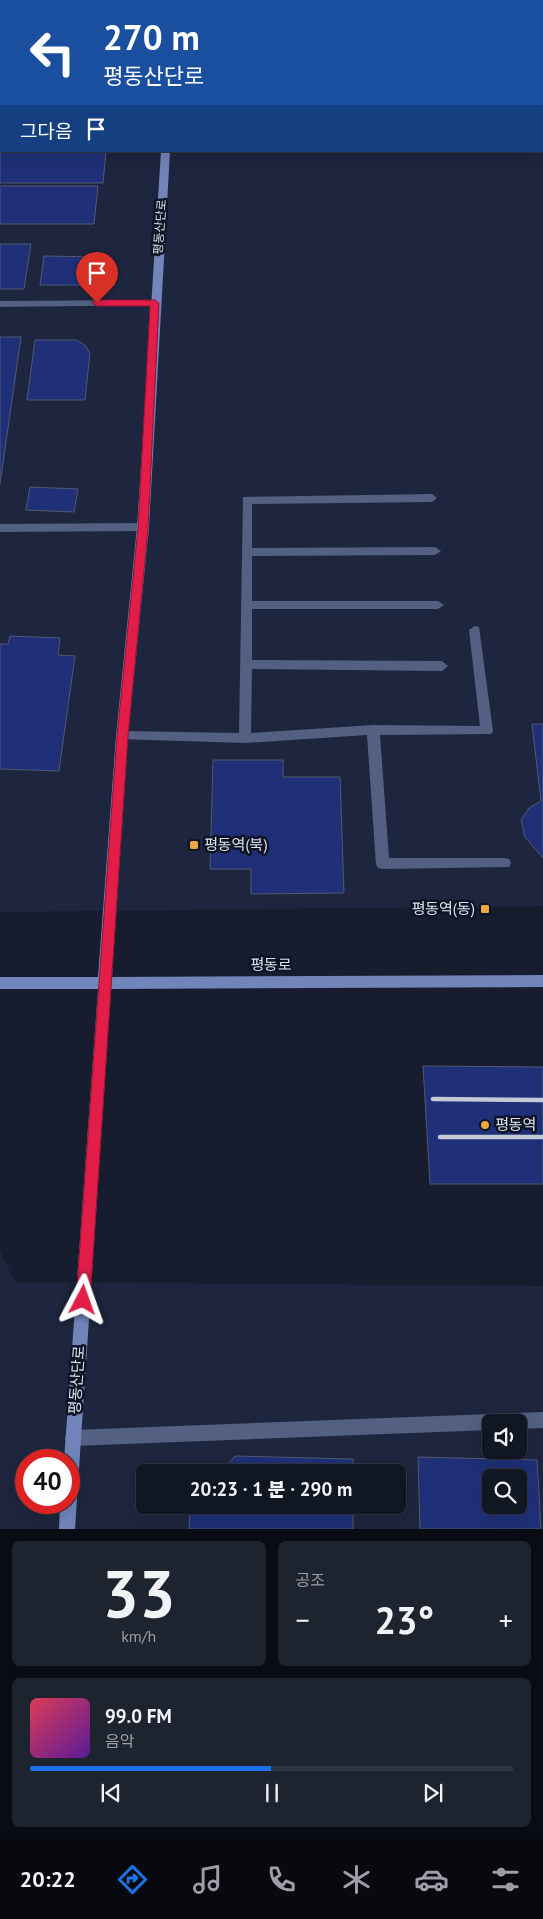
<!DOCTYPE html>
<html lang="ko">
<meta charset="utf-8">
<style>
body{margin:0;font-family:"PT Sans","Noto Sans KR",sans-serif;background:#1e2330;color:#f1f3f6;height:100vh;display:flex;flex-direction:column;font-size:19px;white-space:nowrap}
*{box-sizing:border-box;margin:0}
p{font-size:16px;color:#9c9fa6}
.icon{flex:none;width:28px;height:28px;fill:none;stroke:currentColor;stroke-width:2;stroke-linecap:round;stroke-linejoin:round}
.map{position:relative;height:1529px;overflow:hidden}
.side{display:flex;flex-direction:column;gap:12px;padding:12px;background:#090c13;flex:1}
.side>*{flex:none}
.hud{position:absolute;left:0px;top:0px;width:544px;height:152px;box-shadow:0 5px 20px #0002,0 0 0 1px #303541;background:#1a4fa0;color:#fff;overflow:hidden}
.fabs{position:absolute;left:482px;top:1414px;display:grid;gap:10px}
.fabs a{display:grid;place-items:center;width:45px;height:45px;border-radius:8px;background:#111623;box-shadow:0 5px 20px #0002,0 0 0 1px #303541;font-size:25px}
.speed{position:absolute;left:15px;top:1449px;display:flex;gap:10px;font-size:25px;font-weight:700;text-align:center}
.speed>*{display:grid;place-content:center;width:65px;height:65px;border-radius:50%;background:#111623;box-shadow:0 5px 20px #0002,0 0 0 1px #303541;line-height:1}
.speed .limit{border:8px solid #d22;background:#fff;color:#111}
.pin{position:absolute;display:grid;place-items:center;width:42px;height:42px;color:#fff;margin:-51px -21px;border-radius:50% 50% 50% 0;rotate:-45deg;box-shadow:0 0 5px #0007}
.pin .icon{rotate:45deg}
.me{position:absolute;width:55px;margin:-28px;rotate:4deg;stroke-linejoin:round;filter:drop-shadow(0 0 4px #0008)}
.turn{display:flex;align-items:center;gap:18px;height:105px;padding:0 20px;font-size:22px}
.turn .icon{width:65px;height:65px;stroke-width:2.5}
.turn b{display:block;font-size:35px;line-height:42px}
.then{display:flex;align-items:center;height:48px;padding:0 20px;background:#0003;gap:10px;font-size:19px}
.big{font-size:38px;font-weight:800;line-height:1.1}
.side .widget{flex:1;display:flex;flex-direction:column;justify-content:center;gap:8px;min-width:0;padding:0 18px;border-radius:8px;background:#1e2330}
.side .dial{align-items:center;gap:0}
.dial b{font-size:65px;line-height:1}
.song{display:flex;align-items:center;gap:15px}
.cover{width:60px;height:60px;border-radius:8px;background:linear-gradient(135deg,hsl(350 70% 55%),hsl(270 70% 35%))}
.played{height:5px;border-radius:2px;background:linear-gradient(90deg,#1a73e8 50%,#303541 50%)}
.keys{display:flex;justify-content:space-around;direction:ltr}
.heat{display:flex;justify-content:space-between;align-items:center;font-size:28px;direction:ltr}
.side .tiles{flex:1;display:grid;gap:12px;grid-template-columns:1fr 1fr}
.widget:last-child{grid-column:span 2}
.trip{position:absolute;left:136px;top:1464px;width:270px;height:50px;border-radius:8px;background:#111623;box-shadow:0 5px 20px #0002,0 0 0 1px #303541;font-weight:800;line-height:50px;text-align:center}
.dock{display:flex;height:80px;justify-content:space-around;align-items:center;background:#07090e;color:#9c9fa6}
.dock .icon{width:35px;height:35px}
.dock .on{color:#1a73e8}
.dock b{font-size:22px;color:#f1f3f6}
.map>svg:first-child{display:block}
.built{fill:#1d263e;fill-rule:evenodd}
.building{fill:#1f3078;stroke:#51596f;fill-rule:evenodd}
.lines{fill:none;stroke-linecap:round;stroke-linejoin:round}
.lane{fill:#536081;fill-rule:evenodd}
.street{fill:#536081;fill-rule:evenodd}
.secondary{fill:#7185ba;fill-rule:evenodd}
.rail{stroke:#c4c9d6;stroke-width:4.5}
.route{fill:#e11d48;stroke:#92132f}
.poi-dot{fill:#f0a63e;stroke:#0e1425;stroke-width:2}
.labels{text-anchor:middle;stroke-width:5;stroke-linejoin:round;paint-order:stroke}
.far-street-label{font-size:12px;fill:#dde2ee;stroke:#0e1425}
.poi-label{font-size:15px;fill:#dde2ee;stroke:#0e1425;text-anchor:start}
.street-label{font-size:15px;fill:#dde2ee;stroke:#0e1425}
</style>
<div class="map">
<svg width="543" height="1529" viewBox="0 0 543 1529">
<rect width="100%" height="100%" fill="#171d2f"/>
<!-- built -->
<path class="built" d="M0 0H543V906L0 912ZM1 1H542V151H1Z
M0 1251 15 1282 543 1286V1529H0ZM491 1422H519V1450H491ZM26 1460H69V1502H26ZM145 1472H398V1505H145ZM491 1478H519V1505H491Z"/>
<!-- building -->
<path class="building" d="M219 0H410V1H219Z
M457 0H532V1H457Z
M0 33H1V141H0Z
M0 144 1 151H106L103 183H0Z
M0 186H98L94 224H0Z
M0 244H31L24 289H0Z
M44 256 99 257 97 277 81 285H40Z
M0 337H21L0 484Z
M35 340H76L85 345 90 353 85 400H27Z
M30 487 78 489 74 512 26 510Z
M10 636 60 638 58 655 75 656 59 771 0 769V644H8Z
M532 724H543V858L525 837 521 820 529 808 541 801Z
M213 760H283V777H340L344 893 251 894V869H210Z
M423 1066 543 1067V1184H430Z
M235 1456 353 1459V1472H221Z
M418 1457 537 1460 541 1529H420ZM491 1478H519V1505H491Z
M193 1505H353V1529H189L190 1509Z"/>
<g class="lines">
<!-- lane -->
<path class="lane" d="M432 494 437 498 432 502 252 504V548L435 547 441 551 435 555 252 556V601H438L444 605 438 609H252V660L442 661 448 666 442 671 252 669 251 733 373 725 480 726 469 630 475 626 479 627 493 731 491 734 380 735 389 858H504L509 859 511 863 509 867 383 869 378 868 376 864 367 735 245 743 118 739 116 736 118 733 122 731 239 733 243 497Z"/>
<!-- street -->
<path class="street" d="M0 7H1V11H0Z
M155 300 160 303 158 305 0 307V301Z
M143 523 149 527 143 531 0 532V524Z
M543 1412V1428L519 1429V1422H491V1430L73 1446 67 1444 65 1438 67 1432 73 1430Z"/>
<!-- secondary -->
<path class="secondary" d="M172 0H180V1H172Z
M161 151H170L149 527 128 736 112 977 543 975V987L111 989 75 1529H59L60 1502H69V1460H64L98 989H0V977H98L116 736 137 527Z"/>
<!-- rail -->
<path class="rail" d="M433 1099 543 1100
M440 1137H543"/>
</g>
<!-- route -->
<path class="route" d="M155 300 159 303 148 528 128 736 90 1300 88 1304 83 1307 78 1304 76 1300 117 736 138 528 150 306H97L92 303 97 300Z"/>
<!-- markers -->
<g class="poi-dot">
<rect x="189" y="840" width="10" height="10" rx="2.5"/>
<rect x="480" y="904" width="10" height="10" rx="2.5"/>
<circle cx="485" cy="1125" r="5"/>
</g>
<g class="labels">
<!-- far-street labels -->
<g class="far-street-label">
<text transform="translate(160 227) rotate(-86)" y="4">평동산단로</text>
</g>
<!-- poi labels -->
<g class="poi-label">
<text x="204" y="850">평동역(북)</text>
<text x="475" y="914" text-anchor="end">평동역(동)</text>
<text x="495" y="1130">평동역</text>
</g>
<!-- street labels -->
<g class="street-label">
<text x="271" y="970">평동로</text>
<text transform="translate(77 1380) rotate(-86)" y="5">평동산단로</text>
</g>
</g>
</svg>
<div class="fabs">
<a><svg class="icon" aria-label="sound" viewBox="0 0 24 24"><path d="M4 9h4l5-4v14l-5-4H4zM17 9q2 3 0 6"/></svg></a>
<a><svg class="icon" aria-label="search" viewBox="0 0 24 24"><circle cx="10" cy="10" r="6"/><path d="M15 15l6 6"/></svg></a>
</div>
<div class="speed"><div class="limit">40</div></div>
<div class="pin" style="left:97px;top:303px;background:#d93025"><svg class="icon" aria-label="arrive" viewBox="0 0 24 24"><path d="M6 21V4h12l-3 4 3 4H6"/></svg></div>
<svg class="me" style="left:83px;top:1300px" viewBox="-20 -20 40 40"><path d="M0-17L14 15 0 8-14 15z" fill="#e11d48" stroke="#fff" stroke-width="4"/></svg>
<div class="trip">20:23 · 1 분 · 290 m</div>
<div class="hud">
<div class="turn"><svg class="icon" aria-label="left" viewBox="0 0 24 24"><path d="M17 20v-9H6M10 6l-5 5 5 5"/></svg><div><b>270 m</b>평동산단로</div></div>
<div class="then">그다음<svg class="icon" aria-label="arrive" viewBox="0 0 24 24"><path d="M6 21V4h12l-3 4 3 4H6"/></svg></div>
</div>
</div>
<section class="side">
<div class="tiles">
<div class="widget dial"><b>33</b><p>km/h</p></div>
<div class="widget"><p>공조</p>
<div class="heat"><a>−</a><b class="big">23°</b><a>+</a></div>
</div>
<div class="widget">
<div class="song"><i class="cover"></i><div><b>99.0 FM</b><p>음악</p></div></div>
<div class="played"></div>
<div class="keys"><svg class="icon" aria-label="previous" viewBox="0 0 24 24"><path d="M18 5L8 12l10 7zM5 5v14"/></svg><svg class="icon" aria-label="pause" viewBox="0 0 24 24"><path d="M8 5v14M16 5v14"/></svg><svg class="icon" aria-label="next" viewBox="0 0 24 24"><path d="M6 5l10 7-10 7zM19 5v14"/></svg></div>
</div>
</div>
</section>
<nav class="dock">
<b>20:22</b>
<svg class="icon on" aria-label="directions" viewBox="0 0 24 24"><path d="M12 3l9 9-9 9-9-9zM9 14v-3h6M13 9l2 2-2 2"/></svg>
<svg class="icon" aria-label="music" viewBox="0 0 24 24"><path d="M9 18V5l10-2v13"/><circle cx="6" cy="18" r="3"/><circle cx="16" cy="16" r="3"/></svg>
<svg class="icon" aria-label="phone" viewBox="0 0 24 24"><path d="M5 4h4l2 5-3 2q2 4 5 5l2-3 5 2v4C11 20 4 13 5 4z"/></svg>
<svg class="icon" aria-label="climate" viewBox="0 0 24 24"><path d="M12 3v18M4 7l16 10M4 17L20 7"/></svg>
<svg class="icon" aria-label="car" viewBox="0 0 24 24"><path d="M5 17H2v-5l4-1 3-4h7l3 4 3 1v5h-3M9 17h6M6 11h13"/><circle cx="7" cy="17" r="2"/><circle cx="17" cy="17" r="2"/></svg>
<svg class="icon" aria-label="filters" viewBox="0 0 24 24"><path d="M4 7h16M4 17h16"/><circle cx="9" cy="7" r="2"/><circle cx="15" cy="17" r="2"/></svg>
</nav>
